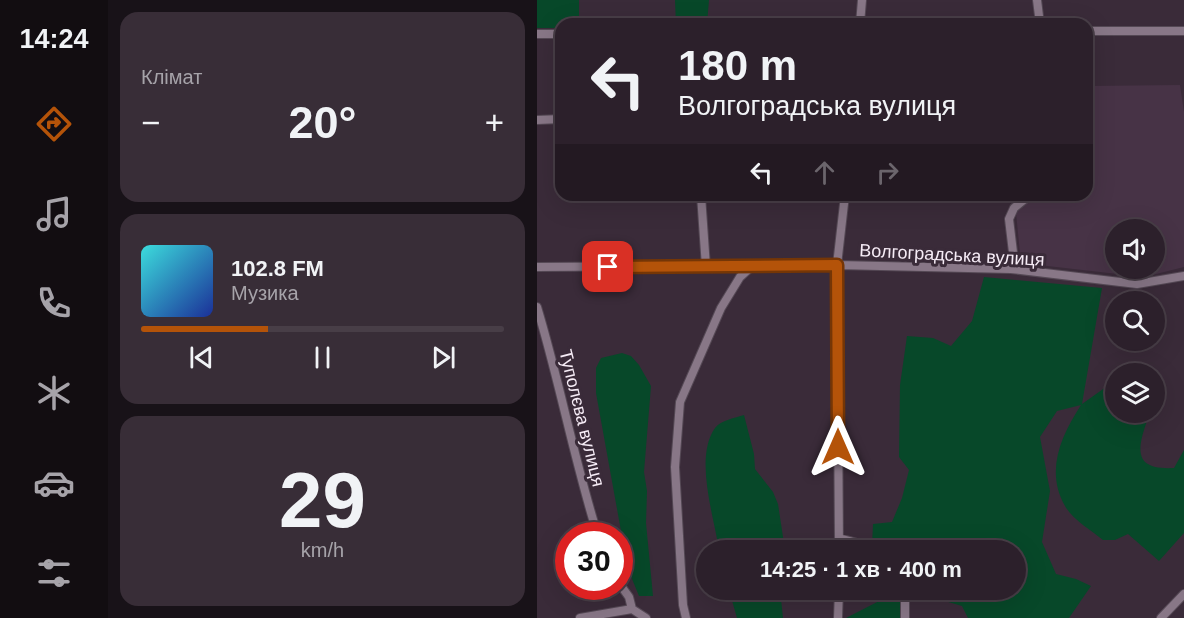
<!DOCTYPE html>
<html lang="uk">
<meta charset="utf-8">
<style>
body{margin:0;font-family:Helvetica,sans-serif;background:#382d37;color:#f1f3f6;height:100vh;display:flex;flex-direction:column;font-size:22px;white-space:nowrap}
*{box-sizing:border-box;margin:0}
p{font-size:20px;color:#a6a3a9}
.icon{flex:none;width:33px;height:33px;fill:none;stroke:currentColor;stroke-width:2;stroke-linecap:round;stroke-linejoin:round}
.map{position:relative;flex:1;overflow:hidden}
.panel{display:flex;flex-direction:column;gap:12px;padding:12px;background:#181218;width:429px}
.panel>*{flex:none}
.hud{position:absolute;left:18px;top:18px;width:538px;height:183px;border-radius:18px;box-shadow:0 6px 24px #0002,0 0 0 2px #483e47;background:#2c202b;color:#f1f3f6;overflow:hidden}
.controls{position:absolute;left:568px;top:219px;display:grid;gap:12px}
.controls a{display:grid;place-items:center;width:60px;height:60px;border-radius:50%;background:#2c202b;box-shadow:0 6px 24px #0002,0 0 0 2px #483e47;font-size:30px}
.speed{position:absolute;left:18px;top:522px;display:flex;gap:12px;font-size:30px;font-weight:700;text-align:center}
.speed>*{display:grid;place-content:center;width:78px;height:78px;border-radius:50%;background:#2c202b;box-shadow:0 6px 24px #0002,0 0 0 2px #483e47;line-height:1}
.speed .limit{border:9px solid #d22;background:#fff;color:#111}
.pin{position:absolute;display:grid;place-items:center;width:51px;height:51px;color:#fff;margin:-26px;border-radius:12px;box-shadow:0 3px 9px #0006}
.me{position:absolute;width:66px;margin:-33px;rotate:0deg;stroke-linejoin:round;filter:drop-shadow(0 0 4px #0008)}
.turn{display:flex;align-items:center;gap:21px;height:126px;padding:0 24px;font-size:27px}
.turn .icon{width:78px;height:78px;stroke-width:2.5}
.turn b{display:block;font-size:42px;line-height:51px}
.lanes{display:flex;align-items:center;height:57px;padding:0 24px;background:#0003;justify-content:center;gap:30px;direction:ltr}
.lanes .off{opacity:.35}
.big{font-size:45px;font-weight:800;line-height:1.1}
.panel .widget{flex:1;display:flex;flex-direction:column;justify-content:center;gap:9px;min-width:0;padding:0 21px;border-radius:18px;background:#382d37}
.panel .dial{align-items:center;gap:0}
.dial b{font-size:78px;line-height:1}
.song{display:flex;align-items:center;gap:18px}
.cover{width:72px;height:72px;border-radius:9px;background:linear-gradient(135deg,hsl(180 70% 55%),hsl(230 70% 35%))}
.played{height:6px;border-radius:3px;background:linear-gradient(90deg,#b45309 35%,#483e47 35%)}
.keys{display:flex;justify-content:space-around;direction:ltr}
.heat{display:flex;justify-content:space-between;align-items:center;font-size:33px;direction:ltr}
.trip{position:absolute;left:159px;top:540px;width:330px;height:60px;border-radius:30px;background:#2c202b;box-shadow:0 6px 24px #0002,0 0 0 2px #483e47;font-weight:800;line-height:60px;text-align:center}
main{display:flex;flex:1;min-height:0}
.menu{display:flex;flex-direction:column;width:108px;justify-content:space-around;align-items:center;background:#120d11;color:#a6a3a9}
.menu .icon{width:42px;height:42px}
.menu .current{color:#b45309}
.menu b{font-size:27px;color:#f1f3f6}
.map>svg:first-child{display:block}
.built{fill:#473346;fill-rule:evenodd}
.green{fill:#074829}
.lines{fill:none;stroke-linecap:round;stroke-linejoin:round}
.street-casing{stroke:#544854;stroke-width:10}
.street{stroke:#887787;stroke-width:8}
.route-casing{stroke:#753606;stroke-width:15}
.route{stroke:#b45309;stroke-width:10}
.labels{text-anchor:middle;stroke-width:6;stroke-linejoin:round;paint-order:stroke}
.street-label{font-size:18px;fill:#f6ecf6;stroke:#3a2b39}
</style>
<main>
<nav class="menu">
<b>14:24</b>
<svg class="icon current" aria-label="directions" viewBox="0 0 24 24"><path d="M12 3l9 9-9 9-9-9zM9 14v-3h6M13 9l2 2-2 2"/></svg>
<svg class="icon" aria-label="music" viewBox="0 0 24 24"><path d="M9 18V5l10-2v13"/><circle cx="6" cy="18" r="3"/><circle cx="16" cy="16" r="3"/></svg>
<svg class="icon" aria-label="phone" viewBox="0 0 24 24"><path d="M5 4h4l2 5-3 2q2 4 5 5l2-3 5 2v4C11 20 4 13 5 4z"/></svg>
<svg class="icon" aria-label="climate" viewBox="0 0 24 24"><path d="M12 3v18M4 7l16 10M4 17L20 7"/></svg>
<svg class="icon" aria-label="car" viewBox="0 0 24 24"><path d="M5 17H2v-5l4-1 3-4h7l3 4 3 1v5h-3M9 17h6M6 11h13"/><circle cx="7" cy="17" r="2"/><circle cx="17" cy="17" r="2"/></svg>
<svg class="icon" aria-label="filters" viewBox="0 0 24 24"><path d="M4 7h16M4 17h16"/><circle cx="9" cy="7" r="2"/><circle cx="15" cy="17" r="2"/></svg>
</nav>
<section class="panel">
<div class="widget"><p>Клімат</p>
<div class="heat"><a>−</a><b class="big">20°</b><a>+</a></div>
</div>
<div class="widget">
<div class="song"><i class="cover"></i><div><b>102.8 FM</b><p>Музика</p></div></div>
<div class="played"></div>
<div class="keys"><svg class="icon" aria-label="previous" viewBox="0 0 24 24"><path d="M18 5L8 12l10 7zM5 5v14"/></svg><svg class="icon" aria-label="pause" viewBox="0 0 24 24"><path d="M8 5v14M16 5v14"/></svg><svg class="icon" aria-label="next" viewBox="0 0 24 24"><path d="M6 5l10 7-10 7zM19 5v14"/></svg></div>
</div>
<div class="widget dial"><b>29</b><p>km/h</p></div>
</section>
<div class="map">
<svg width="647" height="618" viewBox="0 0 647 618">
<rect width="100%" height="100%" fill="#3a2b39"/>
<!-- built -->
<path class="built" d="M643 85 647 112V267L607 277 484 263 479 213 499 195H550L551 86ZM579 230H618V268H579Z"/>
<!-- green -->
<path class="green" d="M0 0H42V24H24V28H0Z
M138 0H172L170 24H139Z
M447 277 565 288 545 404 569 387 579 398V412L600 413 610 421C599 452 598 470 637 468L647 450V533L622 561 591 534 578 540H566C555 531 535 519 528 506 508 471 524 436 544 405L520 411 503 437 513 491 505 542 519 574 539 579 554 586 532 618H431L425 606 401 599 376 598V590H478V550H339L335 546 336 524 355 522 365 498 372 470 362 457 363 385 370 336 396 338 414 346 435 321Z
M85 353 94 356 102 365 114 386 107 472 110 491 109 523 116 596H102L86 557V542L59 393V368L64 358Z
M207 415 217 454 218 469 236 492 241 504 248 550H182C177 516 157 458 178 428 184 420 198 418 207 415Z
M192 590H246L244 599 246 618H200Z
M348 590H365L364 618H309L348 598Z"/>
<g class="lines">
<defs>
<path id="street" d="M500 0 503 24
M323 24 325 0
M550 31H647
M0 34H24
M0 120 24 119
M164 195 169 267
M0 267 300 265 474 269 600 284 647 276
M478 269 472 219 477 208 493 195
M0 307C23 383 37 460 61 536
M302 538 320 543 332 550
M302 550 300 265 308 195
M82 583 92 597 95 609 109 618
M368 590V618
M43 618 95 609
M149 618 146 605 138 467 143 402 184 308 203 277 214 267
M301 618 302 590
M624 618 647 594"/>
</defs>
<!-- street casing -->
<use href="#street" class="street-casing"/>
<!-- street -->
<use href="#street" class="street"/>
</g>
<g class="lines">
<defs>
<path id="route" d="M71 267 300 265 301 447"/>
</defs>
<!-- route casing -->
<use href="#route" class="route-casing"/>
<!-- route -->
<use href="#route" class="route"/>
</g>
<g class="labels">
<!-- street labels -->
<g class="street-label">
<text transform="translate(415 255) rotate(3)" y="6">Волгоградська вулиця</text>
<text transform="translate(45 418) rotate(76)" y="6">Туполєва вулиця</text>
</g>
</g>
</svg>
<div class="controls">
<a><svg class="icon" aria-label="sound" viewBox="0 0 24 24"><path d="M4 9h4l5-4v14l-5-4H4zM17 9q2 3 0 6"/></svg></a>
<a><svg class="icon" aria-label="search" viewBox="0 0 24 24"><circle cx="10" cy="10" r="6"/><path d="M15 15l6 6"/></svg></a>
<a><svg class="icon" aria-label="layers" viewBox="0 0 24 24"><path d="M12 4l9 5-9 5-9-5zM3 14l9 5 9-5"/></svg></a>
</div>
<div class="speed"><div class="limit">30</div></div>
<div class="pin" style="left:71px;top:267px;background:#d93025"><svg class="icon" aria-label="arrive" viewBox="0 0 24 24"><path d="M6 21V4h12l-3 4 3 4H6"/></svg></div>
<svg class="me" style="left:301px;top:447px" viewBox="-20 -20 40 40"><path d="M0-17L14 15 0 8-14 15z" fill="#b45309" stroke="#fff" stroke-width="4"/></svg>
<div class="trip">14:25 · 1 хв · 400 m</div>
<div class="hud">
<div class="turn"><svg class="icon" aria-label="left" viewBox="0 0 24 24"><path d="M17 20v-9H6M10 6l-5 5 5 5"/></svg><div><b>180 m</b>Волгоградська вулиця</div></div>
<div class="lanes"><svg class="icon" aria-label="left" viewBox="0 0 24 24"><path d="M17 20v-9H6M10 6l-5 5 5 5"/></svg><svg class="icon off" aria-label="ahead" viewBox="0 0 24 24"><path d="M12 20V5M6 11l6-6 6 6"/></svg><svg class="icon off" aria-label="right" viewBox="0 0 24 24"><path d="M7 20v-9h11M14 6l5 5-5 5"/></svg></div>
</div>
</div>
</main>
